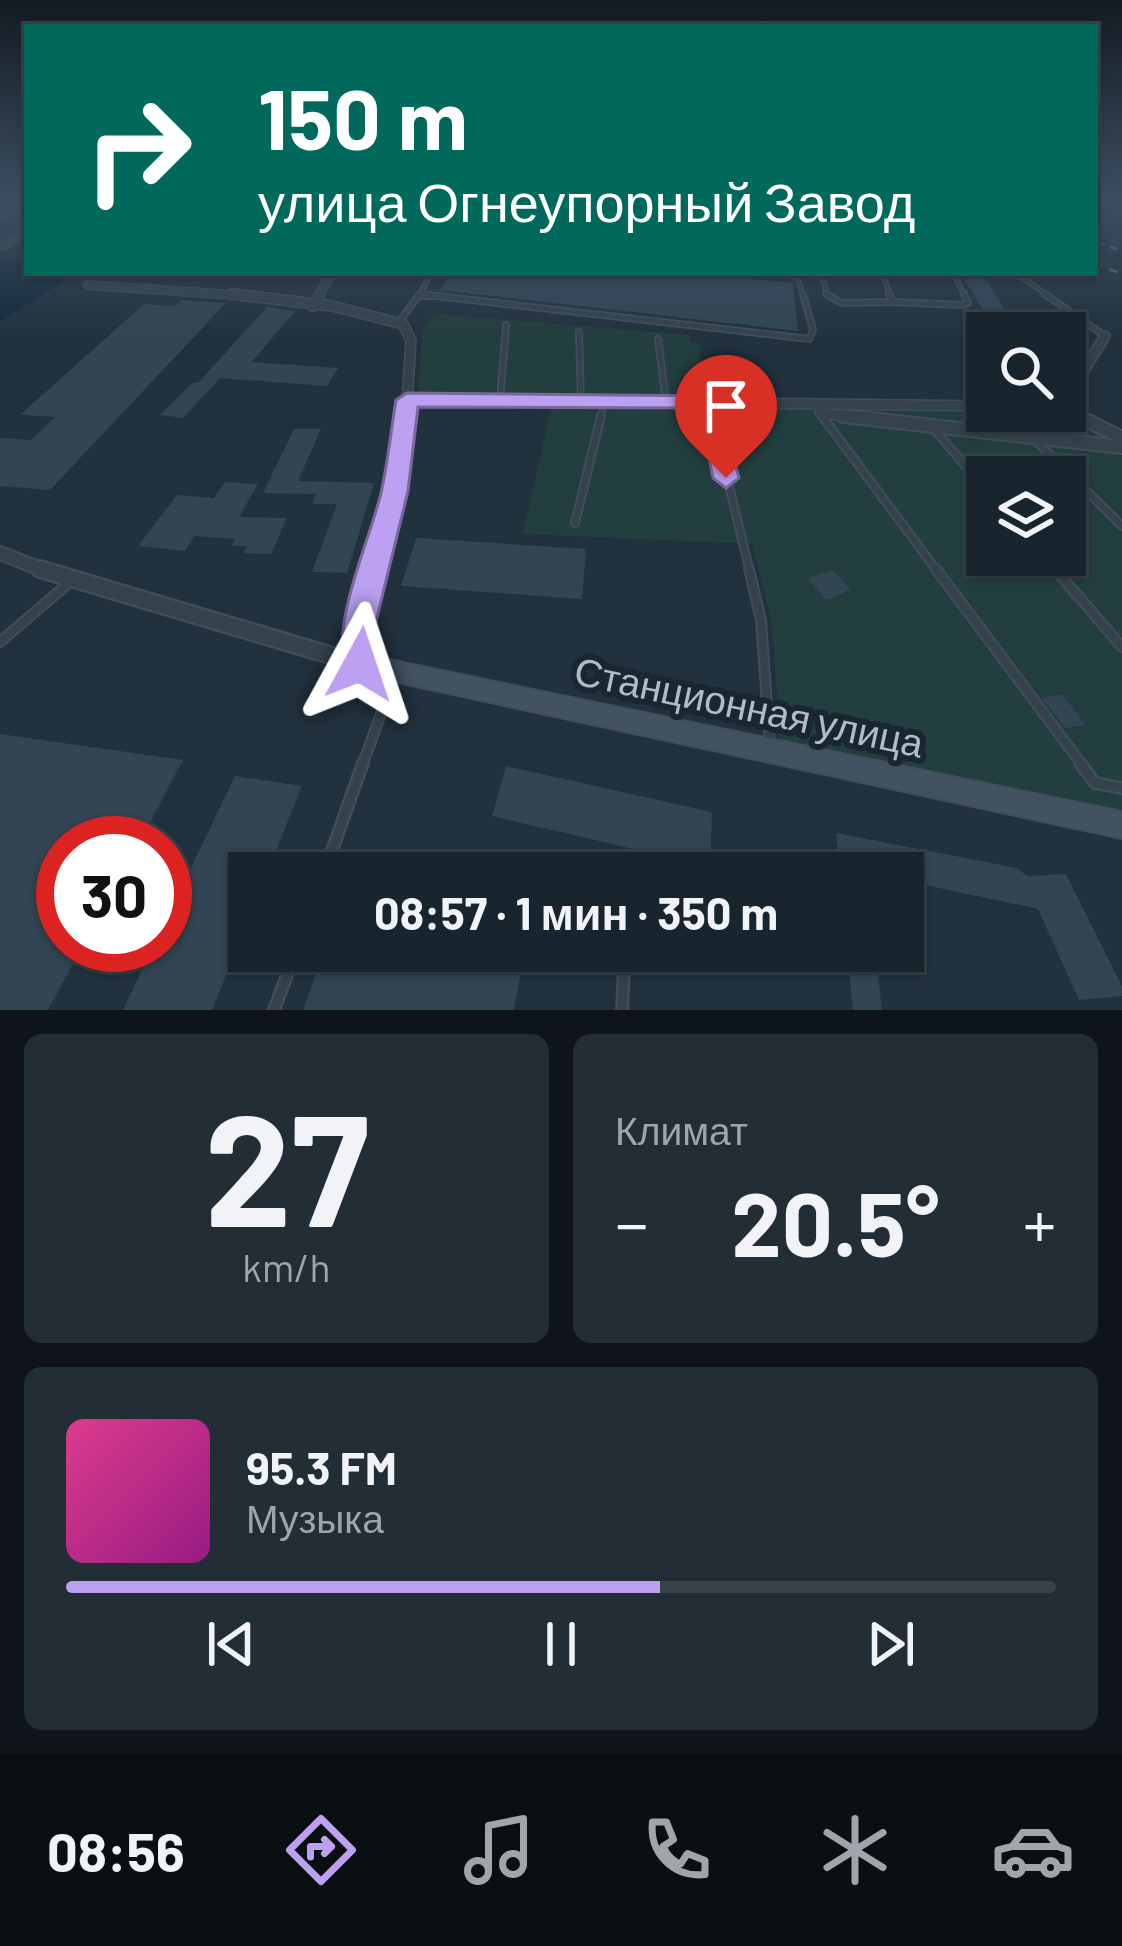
<!DOCTYPE html>
<html lang="ru">
<meta charset="utf-8">
<style>
body{margin:0;font-family:Barlow,sans-serif;background:#222d36;color:#f1f3f6;height:100vh;display:flex;flex-direction:column;font-size:45px;white-space:nowrap}
*{box-sizing:border-box;margin:0}
p{font-size:39px;color:#9fa5aa}
.icon{flex:none;width:66px;height:66px;fill:none;stroke:currentColor;stroke-width:2;stroke-linecap:round;stroke-linejoin:round}
.map{position:relative;height:1010px;overflow:hidden}
.sheet{display:flex;flex-direction:column;gap:24px;padding:24px;background:#0e1419;flex:1}
.sheet>*{flex:none}
.guide{position:absolute;left:24px;top:24px;width:1074px;height:252px;border-radius:0px;box-shadow:0 3px 9px #0004,0 0 0 3px #37424a;background:#00695c;color:#fff;overflow:hidden}
.fabs{position:absolute;left:966px;top:312px;display:grid;gap:24px}
.fabs a{display:grid;place-items:center;width:120px;height:120px;border-radius:0px;background:#19252e;box-shadow:0 3px 9px #0004,0 0 0 3px #37424a;font-size:60px}
.speed{position:absolute;left:36px;top:816px;display:flex;gap:24px;font-size:60px;font-weight:700;text-align:center}
.speed>*{display:grid;place-content:center;width:156px;height:156px;border-radius:50%;background:#19252e;box-shadow:0 3px 9px #0004,0 0 0 3px #37424a;line-height:1}
.speed .limit{border:18px solid #d22;background:#fff;color:#111}
.pin{position:absolute;display:grid;place-items:center;width:102px;height:102px;color:#fff;margin:-123px -51px;border-radius:50% 50% 50% 0;rotate:-45deg;box-shadow:0 0 12px #0007}
.pin .icon{rotate:45deg}
.me{position:absolute;width:132px;margin:-66px;rotate:5deg;stroke-linejoin:round;filter:drop-shadow(0 0 9px #0008)}
.turn{display:flex;align-items:center;gap:42px;height:252px;padding:0 36px;font-size:54px}
.turn .icon{width:156px;height:156px;stroke-width:2.5}
.turn b{display:block;font-size:84px;line-height:102px}
.big{font-size:90px;font-weight:700;line-height:1.1}
.sheet .card{flex:1;display:flex;flex-direction:column;justify-content:center;gap:18px;min-width:0;padding:0 42px;border-radius:18px;background:#222d36}
.sheet .dial{align-items:center;gap:0}
.dial b{font-size:156px;line-height:1}
.song{display:flex;align-items:center;gap:36px}
.cover{width:144px;height:144px;border-radius:18px;background:linear-gradient(135deg,hsl(330 70% 55%),hsl(310 70% 35%))}
.played{height:12px;border-radius:6px;background:linear-gradient(90deg,#bca0f2 60%,#37424a 60%)}
.keys{display:flex;justify-content:space-around;direction:ltr}
.heat{display:flex;justify-content:space-between;align-items:center;font-size:66px;direction:ltr}
.sheet .tiles{flex:1;display:grid;gap:24px;grid-template-columns:1fr 1fr}
.card:last-child{grid-column:span 2}
.trip{position:absolute;left:228px;top:852px;width:696px;height:120px;border-radius:0px;background:#19252e;box-shadow:0 3px 9px #0004,0 0 0 3px #37424a;font-weight:700;line-height:120px;text-align:center}
.tabs{display:flex;height:192px;justify-content:space-around;align-items:center;background:#0a0f12;color:#9fa5aa}
.tabs .icon{width:84px;height:84px}
.tabs .current{color:#bca0f2}
.tabs b{font-size:54px;color:#f1f3f6}
.map>svg:first-child{display:block}
.green{fill:#233e3e;fill-rule:evenodd}
.water{fill:#13293c}
.building{fill:#324554}
.lines{fill:none;stroke-linecap:round;stroke-linejoin:round}
.lane-far4-casing{stroke:#414e59;stroke-width:6}
.lane-far3-casing{stroke:#414e59;stroke-width:8}
.lane-far2-casing{stroke:#414e59;stroke-width:10}
.lane-far1-casing{stroke:#414e59;stroke-width:12}
.lane-casing{stroke:#414e59;stroke-width:14}
.street-far3-casing{stroke:#414e59;stroke-width:10}
.street-far2-casing{stroke:#414e59;stroke-width:12}
.street-far1-casing{stroke:#414e59;stroke-width:16}
.street-casing{stroke:#414e59;stroke-width:20}
.secondary-casing{stroke:#414e59;stroke-width:4}
.lane-far4{stroke:#35424d;stroke-width:3}
.lane-far3{stroke:#35424d;stroke-width:4.5}
.lane-far2{stroke:#35424d;stroke-width:6}
.lane-far1{stroke:#35424d;stroke-width:8}
.lane{stroke:#35424d;stroke-width:9}
.street-far3{stroke:#35424d;stroke-width:8}
.street-far2{stroke:#35424d;stroke-width:9}
.street-far1{stroke:#35424d;stroke-width:12}
.street{stroke:#35424d;stroke-width:15}
.secondary{fill:#425261;fill-rule:evenodd}
.rail{stroke:#566775;stroke-width:3;stroke-dasharray:8 8;stroke-linecap:butt}
.route{fill:#bca0f2;stroke:#7a689d;stroke-width:3}
.labels{text-anchor:middle;stroke-width:12;stroke-linejoin:round;paint-order:stroke}
.near-street-label{font-size:39px;fill:#b0bdc9;stroke:#1a2732}
</style>
<div class="map">
<svg width="1122" height="1010" viewBox="0 0 1122 1010">
<rect width="100%" height="100%" fill="#21313d"/>
<!-- green -->
<path class="green" d="M435 314 689 335 690 342 701 343 699 363 759 367 766 408 1074 414 1122 439V813L780 744 772 624 752 544 523 534 554 395 418 394 422 330ZM987 477H1065V555H987Z"/>
<!-- water -->
<path class="water" d="M27 255V273H76L0 322V265Z"/>
<!-- building -->
<path class="building" d="M451 273H686L793 283 798 331 440 290Z
M961 273H982L1020 333H996Z
M182 300 226 303 50 490 0 486V438L31 440 55 417 20 415 144 304 175 306Z
M267 307 295 311 252 362 338 368 327 386 220 378 183 418 160 415 192 383H198Z
M294 429H321L298 481 374 483 347 573 312 572 337 504H312L316 494 263 493Z
M225 482 258 484 239 517 287 518 271 554 243 553 247 546H232L235 539 194 536 185 551 138 546 177 495 214 498Z
M416 538 586 549 582 599 401 586Z
M833 570 851 590 826 600 808 578Z
M1062 694 1086 725 1065 728 1042 698Z
M0 734 183 760 139 843H63V945H83L48 1010H0Z
M506 766 712 812 710 867 492 816Z
M235 776 302 786 267 873H249V919L212 1010H123L154 945H165V922Z
M836 833 1017 868 1027 876 1066 874 1122 986V996L1079 1000 1038 909 915 883 913 874 865 866 866 873H840Z
M324 951H525L514 1010H303Z
M847 951H875L882 1010H853Z"/>
<g class="lines">
<defs>
<path id="lane-far4" d="M0 221 24 199
M786 273 798 278 803 297
M821 273 828 297
M883 273 890 297
M954 273 965 297
M1016 273 1050 297
M420 294 431 273
M418 297H445"/>
<path id="lane-far3" d="M826 294 842 303 892 302 889 294
M1045 294 1105 336
M892 302 963 305 968 303 964 294
M398 323 420 294 809 339 813 330 803 294
M579 332 581 400
M658 339 666 401
M500 400 506 325
M709 402 713 419
M1006 411 1014 419
M820 413 824 419
M600 419 604 401"/>
<path id="lane-far2" d="M712 416 750 572
M822 416 938 572
M1011 416 1122 526
M933 428 987 491
M575 523 601 416
M1043 555 1058 572"/>
<path id="lane-far1" d="M749 569 761 620 770 745
M936 569 1083 766
M1055 569 1122 647
M0 642 70 582
M362 766 395 675"/>
<path id="lane" d="M1080 763 1095 783 1122 788
M324 873 363 763
M274 1010 296 951
M622 1010 625 951"/>
<path id="street-far3" d="M0 246 27 235
M88 285 265 297
M318 297 332 273"/>
<path id="street-far2" d="M232 294 332 306 403 324 411 340 406 419
M313 306 320 294
M407 399 987 406
M1065 401 1105 336
M1065 409 1084 419
M820 413 869 419"/>
<path id="street-far1" d="M843 416 1122 447
M1078 416 1122 438
M0 553 48 572
M372 572 406 416"/>
<path id="street" d="M40 569 360 664 359 626 373 569"/>
<path id="secondary" d="M360 654 1122 812V838L360 674 352 671 349 664 352 657Z"/>
</defs>
<!-- lane-far4 casing -->
<use href="#lane-far4" class="lane-far4-casing"/>
<!-- lane-far3 casing -->
<use href="#lane-far3" class="lane-far3-casing"/>
<!-- lane-far2 casing -->
<use href="#lane-far2" class="lane-far2-casing"/>
<!-- lane-far1 casing -->
<use href="#lane-far1" class="lane-far1-casing"/>
<!-- lane casing -->
<use href="#lane" class="lane-casing"/>
<!-- street-far3 casing -->
<use href="#street-far3" class="street-far3-casing"/>
<!-- street-far2 casing -->
<use href="#street-far2" class="street-far2-casing"/>
<!-- street-far1 casing -->
<use href="#street-far1" class="street-far1-casing"/>
<!-- street casing -->
<use href="#street" class="street-casing"/>
<!-- secondary casing -->
<use href="#secondary" class="secondary-casing"/>
<!-- lane-far4 -->
<use href="#lane-far4" class="lane-far4"/>
<!-- lane-far3 -->
<use href="#lane-far3" class="lane-far3"/>
<!-- lane-far2 -->
<use href="#lane-far2" class="lane-far2"/>
<!-- lane-far1 -->
<use href="#lane-far1" class="lane-far1"/>
<!-- lane -->
<use href="#lane" class="lane"/>
<!-- street-far3 -->
<use href="#street-far3" class="street-far3"/>
<!-- street-far2 -->
<use href="#street-far2" class="street-far2"/>
<!-- street-far1 -->
<use href="#street-far1" class="street-far1"/>
<!-- street -->
<use href="#street" class="street"/>
<!-- secondary -->
<use href="#secondary" class="secondary"/>
<!-- rail -->
<path class="rail" d="M1095 241 1122 251
M1095 263 1122 274"/>
</g>
<!-- sky -->
<linearGradient id="sky" x2="0" y2="1"><stop stop-color="#121b22"/><stop offset="0.59" stop-color="#3d4e62"/><stop offset="1" stop-color="#3d4e62" stop-opacity="0"/></linearGradient>
<rect width="1122" height="340" fill="url(#sky)"/>
<!-- route -->
<path class="route" d="M407 393 717 396 739 478 726 488 713 478 699 408 418 407 408 491 375 626 377 664 372 675 360 680 348 675C327 629 370 541 381 493 388 462 391 430 396 400Z"/>
<g class="labels">
<!-- near-street labels -->
<g class="near-street-label">
<text transform="translate(749 707) rotate(12)" y="14">Станционная улица</text>
</g>
</g>
</svg>
<div class="fabs">
<a><svg class="icon" aria-label="search" viewBox="0 0 24 24"><circle cx="10" cy="10" r="6"/><path d="M15 15l6 6"/></svg></a>
<a><svg class="icon" aria-label="layers" viewBox="0 0 24 24"><path d="M12 4l9 5-9 5-9-5zM3 14l9 5 9-5"/></svg></a>
</div>
<div class="speed"><div class="limit">30</div></div>
<div class="pin" style="left:726px;top:478px;background:#d93025"><svg class="icon" aria-label="arrive" viewBox="0 0 24 24"><path d="M6 21V4h12l-3 4 3 4H6"/></svg></div>
<svg class="me" style="left:360px;top:664px" viewBox="-20 -20 40 40"><path d="M0-17L14 15 0 8-14 15z" fill="#bca0f2" stroke="#fff" stroke-width="4"/></svg>
<div class="trip">08:57 · 1 мин · 350 m</div>
<div class="guide">
<div class="turn"><svg class="icon" aria-label="right" viewBox="0 0 24 24"><path d="M7 20v-9h11M14 6l5 5-5 5"/></svg><div><b>150 m</b>улица Огнеупорный Завод</div></div>
</div>
</div>
<section class="sheet">
<div class="tiles">
<div class="card dial"><b>27</b><p>km/h</p></div>
<div class="card"><p>Климат</p>
<div class="heat"><a>−</a><b class="big">20.5°</b><a>+</a></div>
</div>
<div class="card">
<div class="song"><i class="cover"></i><div><b>95.3 FM</b><p>Музыка</p></div></div>
<div class="played"></div>
<div class="keys"><svg class="icon" aria-label="previous" viewBox="0 0 24 24"><path d="M18 5L8 12l10 7zM5 5v14"/></svg><svg class="icon" aria-label="pause" viewBox="0 0 24 24"><path d="M8 5v14M16 5v14"/></svg><svg class="icon" aria-label="next" viewBox="0 0 24 24"><path d="M6 5l10 7-10 7zM19 5v14"/></svg></div>
</div>
</div>
</section>
<nav class="tabs">
<b>08:56</b>
<svg class="icon current" aria-label="directions" viewBox="0 0 24 24"><path d="M12 3l9 9-9 9-9-9zM9 14v-3h6M13 9l2 2-2 2"/></svg>
<svg class="icon" aria-label="music" viewBox="0 0 24 24"><path d="M9 18V5l10-2v13"/><circle cx="6" cy="18" r="3"/><circle cx="16" cy="16" r="3"/></svg>
<svg class="icon" aria-label="phone" viewBox="0 0 24 24"><path d="M5 4h4l2 5-3 2q2 4 5 5l2-3 5 2v4C11 20 4 13 5 4z"/></svg>
<svg class="icon" aria-label="climate" viewBox="0 0 24 24"><path d="M12 3v18M4 7l16 10M4 17L20 7"/></svg>
<svg class="icon" aria-label="car" viewBox="0 0 24 24"><path d="M5 17H2v-5l4-1 3-4h7l3 4 3 1v5h-3M9 17h6M6 11h13"/><circle cx="7" cy="17" r="2"/><circle cx="17" cy="17" r="2"/></svg>
</nav>
